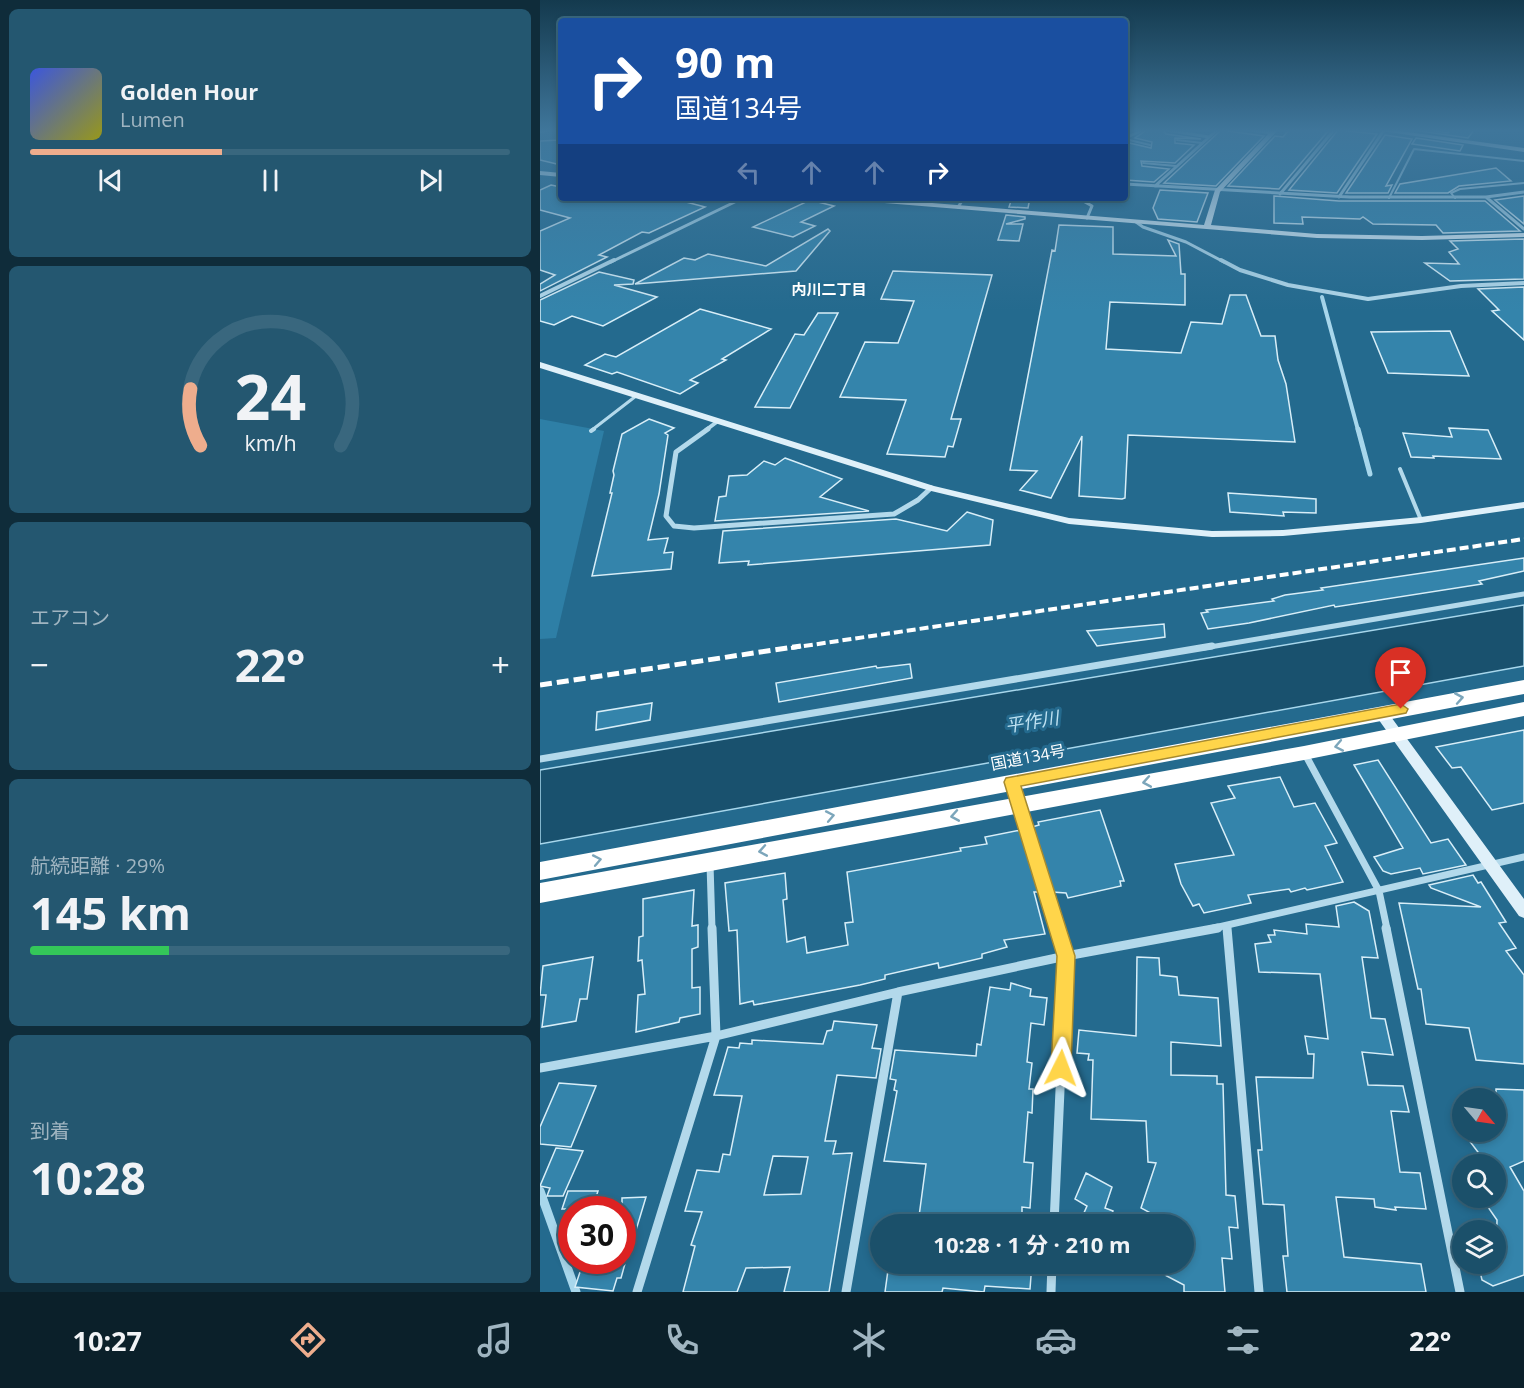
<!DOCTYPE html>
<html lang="ja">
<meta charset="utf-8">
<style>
body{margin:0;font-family:"Open Sans","Noto Sans JP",sans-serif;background:#245770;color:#f1f3f6;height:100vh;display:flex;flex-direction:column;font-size:22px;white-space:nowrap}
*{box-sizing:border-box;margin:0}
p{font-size:20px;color:#a0b5c1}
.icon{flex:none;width:33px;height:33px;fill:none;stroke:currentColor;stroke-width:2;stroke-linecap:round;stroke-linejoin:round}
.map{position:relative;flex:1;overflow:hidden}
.panel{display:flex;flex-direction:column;gap:9px;padding:9px;background:#0f2c3a;width:540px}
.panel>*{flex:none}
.hud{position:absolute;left:18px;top:18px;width:570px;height:183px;border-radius:6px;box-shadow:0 3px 9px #0003,0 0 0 2px #39677e;background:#1a4fa0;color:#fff;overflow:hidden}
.needle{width:39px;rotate:119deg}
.controls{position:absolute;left:912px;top:1088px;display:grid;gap:12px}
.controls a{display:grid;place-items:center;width:54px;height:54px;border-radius:50%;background:#1b506a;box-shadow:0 3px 9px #0003,0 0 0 2px #39677e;font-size:30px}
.speed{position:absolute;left:18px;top:1196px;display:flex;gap:12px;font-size:30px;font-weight:700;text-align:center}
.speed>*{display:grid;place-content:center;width:78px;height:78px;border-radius:50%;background:#1b506a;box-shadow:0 3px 9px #0003,0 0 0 2px #39677e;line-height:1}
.speed .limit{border:9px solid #d22;background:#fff;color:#111}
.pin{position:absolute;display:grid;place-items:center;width:51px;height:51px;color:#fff;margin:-62px -26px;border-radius:50% 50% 50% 0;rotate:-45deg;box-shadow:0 0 6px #0007}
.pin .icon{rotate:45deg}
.me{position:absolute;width:66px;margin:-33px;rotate:3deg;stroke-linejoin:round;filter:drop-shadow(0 0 4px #0008)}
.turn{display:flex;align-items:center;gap:21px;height:126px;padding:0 18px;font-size:27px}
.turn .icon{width:78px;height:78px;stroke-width:2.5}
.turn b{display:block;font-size:42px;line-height:51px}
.lanes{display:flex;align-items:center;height:57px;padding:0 18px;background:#0003;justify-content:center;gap:30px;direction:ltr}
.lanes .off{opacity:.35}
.big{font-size:45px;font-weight:700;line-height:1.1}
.panel .card{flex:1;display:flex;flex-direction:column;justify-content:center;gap:9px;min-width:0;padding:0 21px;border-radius:9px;background:#245770}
.panel .dial{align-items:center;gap:0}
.dial svg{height:156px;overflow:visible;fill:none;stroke:#39677e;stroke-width:7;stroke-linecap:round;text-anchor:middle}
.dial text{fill:#f1f3f6;stroke:none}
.song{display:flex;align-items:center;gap:18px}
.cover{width:72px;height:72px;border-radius:9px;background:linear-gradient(135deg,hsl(230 70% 55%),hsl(60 70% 35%))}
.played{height:6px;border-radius:3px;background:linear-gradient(90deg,#eead8d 40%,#39677e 40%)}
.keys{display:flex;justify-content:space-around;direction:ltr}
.heat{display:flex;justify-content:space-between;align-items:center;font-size:33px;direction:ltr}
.charge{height:9px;border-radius:4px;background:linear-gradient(90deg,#34c759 29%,#39677e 0)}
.trip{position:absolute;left:330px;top:1214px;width:324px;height:60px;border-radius:30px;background:#1b506a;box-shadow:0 3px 9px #0003,0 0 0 2px #39677e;font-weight:700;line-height:60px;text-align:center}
.tab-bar{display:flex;height:96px;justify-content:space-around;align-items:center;background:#0b202a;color:#a0b5c1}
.tab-bar .icon{width:42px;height:42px}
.tab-bar .selected{color:#eead8d}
.tab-bar b{font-size:27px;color:#f1f3f6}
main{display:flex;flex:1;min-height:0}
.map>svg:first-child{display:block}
.green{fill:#2e7fa6}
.water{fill:#19516e;stroke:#a8d7ec;stroke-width:1.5}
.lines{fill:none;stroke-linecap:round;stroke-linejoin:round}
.stream-far2{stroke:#a8d7ec;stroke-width:4}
.stream-far1{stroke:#a8d7ec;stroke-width:5}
.stream{stroke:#a8d7ec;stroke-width:9}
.building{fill:#3484ab;stroke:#d8eef8;stroke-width:1.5;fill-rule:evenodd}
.lane-far2{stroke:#b3d9eb;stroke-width:2}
.lane-far1{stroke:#b3d9eb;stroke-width:3}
.lane{stroke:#b3d9eb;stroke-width:4}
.street-far4{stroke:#b3d9eb;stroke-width:3}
.street-far3{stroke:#b3d9eb;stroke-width:4}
.street-far2{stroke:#b3d9eb;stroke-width:5}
.street-far1{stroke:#b3d9eb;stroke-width:7}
.street{stroke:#b3d9eb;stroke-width:9}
.secondary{fill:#dff0f9;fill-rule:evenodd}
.highway{fill:#fff;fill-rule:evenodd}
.rail-far1{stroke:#fff;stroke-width:4;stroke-dasharray:9 4;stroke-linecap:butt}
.rail{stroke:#fff;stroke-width:5;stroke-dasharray:12 5;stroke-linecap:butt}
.oneway{stroke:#7ca6bb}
.route{fill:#ffd54a;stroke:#a68a30;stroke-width:1.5}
.labels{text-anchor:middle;stroke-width:6;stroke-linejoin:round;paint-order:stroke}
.far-neighbourhood-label{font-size:15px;font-weight:bold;fill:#fff;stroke:#246a8e}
.street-label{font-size:16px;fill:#fff;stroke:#246a8e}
.water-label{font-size:18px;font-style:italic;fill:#bfe2f2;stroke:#246a8e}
</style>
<main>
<section class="panel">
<div class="card">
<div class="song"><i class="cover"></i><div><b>Golden Hour</b><p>Lumen</p></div></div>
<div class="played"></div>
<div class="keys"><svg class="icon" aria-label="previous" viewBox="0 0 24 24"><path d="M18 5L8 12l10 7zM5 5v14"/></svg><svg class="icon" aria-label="pause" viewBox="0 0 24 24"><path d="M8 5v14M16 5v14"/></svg><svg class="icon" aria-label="next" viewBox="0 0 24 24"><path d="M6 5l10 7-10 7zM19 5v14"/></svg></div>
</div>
<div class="card dial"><svg viewBox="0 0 100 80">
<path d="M14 69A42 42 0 1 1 86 69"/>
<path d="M14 69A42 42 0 0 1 9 40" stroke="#eead8d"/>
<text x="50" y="56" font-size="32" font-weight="700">24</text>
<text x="50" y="72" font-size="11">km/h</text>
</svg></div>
<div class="card"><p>エアコン</p>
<div class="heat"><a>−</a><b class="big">22°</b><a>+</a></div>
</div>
<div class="card"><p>航続距離 · 29%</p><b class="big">145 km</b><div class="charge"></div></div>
<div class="card"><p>到着</p><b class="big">10:28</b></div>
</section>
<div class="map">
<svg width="984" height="1292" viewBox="0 0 984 1292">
<rect width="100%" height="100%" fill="#246a8e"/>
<!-- green -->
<path class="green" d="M0 419 64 431 16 638 0 639Z"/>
<!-- water -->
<path class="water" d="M984 605V666L0 844V770Z"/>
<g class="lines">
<!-- stream-far2 -->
<path class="stream-far2" d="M782 297 818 430"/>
<!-- stream-far1 -->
<path class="stream-far1" d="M818 429 830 474"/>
<!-- stream -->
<path class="stream" d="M0 1191 36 1292"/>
</g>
<!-- building -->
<path class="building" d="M607 130H623L626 134 661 139 635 138V143L654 145 635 163 601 161 602 166 629 169 614 182 585 180V142L611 148 612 142 595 138Z
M681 130 724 136 676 186 624 183Z
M749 130H789L739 189 688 186 735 136 743 137Z
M798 130 837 134 797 193 749 190Z
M890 130 908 133 910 130H934L928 138 880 131Z
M845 135 872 139 846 186 852 185 848 193H806Z
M876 138 923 145 920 151 872 144Z
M21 140V165L0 160V141Z
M956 168 971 181 919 186 908 193H855L860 184Z
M11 185 21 187V198H131L165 207 109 233 102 232 59 255 67 257 0 291V284L15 275 0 270V231L30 218 0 210V190Z
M620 190 668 193 657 222 618 219 613 208Z
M734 196 799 201H945L980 231 903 233 896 225 833 224 823 217 820 219 762 217 763 224 734 223Z
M984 196V224L955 200Z
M472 198H490L488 208 469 207Z
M270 200 294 206 261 222 275 226 253 237 213 227Z
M466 215 485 217V219L466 224H483L479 241 458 240Z
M519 225 573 227V254L636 256 628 240 639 244 641 274H645V305L570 302 566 349 641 353 651 322 682 324 690 295H706L721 336H735L738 360 746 384 755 442 588 435 585 498 582 499 539 496 542 436 511 498 480 490 497 471 470 470 512 250 515 251Z
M288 229 290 231 256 271 95 284 144 258 155 260 168 254 226 266Z
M984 239V279L910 281 885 263 919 264 909 252 918 249 910 241Z
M353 271 452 275 411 419H421L413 447 408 446 405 457 347 454 366 400 300 397 325 342 358 343 374 301 341 299Z
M59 272 94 280 93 284 74 285 117 297 63 326 32 316 14 325 0 321V300Z
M984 287V340L952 311 959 310 938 289Z
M160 309 231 329 182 359 186 360 150 380 158 383 140 394 77 372 72 374 45 365 65 354 76 357Z
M278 313H298L250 408 215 407 255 334 264 335Z
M910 331 929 376 848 373 831 332Z
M109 419 134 428 125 433 128 435 119 494 108 540 128 538 124 553 133 552 131 569 52 576 72 493H70L74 475 73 471 82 434Z
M909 428 948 430 961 459 893 456 894 458 871 457 863 433 912 437Z
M245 458 302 479 280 497 329 511 175 521 179 497 186 496 189 476 207 475 224 461 235 465Z
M688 493 776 499V513L743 512 744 516 690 512Z
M427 512 453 520 450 545 208 565 209 561 179 563 183 531 356 519 407 531Z
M984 558V571L939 581 942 584 795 607 794 605 709 623 668 629 661 613 668 612 666 610 734 601 732 599 745 595 783 590 781 588Z
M624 624 625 637 557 646 547 631Z
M370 664 372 678 239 702 236 683 336 666 337 668Z
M112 703 110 720 56 730 57 712Z
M984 730V803L952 810 921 767 912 768 896 747Z
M838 760 891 843 908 839 926 865 883 874 880 868 851 874 843 871 834 857 863 848 814 765Z
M740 777 754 807 775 803 797 843 785 846 803 882 767 890 765 888 751 892 749 889 708 895 711 903 664 913 659 904 653 906 641 884 635 864 694 855 671 803 695 798 688 786Z
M560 810 584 881H580L581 886 528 898 526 893 512 892 492 827 499 825 498 822Z
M481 830 501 892H494L505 934 464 940 467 947 442 954V958L399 968 398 963 345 975V979L320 985 214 1005 213 1001 200 1004 197 930 189 931 185 883 245 873 247 899 243 900 247 942 265 937 267 953 308 945 305 923 313 922 307 872 421 851 420 848 447 844 445 837Z
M933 875 938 883 941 882 966 922 959 923 976 948 966 951 984 975V1064L936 1060 929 1028 886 1024 881 989H878L859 903 941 907 891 888 889 885Z
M154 890 152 926 158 925V947L152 949V988L160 987V1014L140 1018 139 1022 96 1032 98 995 105 994 102 960 98 961 99 937 103 936V899Z
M814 902 829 911 838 958 822 957 831 1018 845 1019 853 1055 822 1052 828 1085 863 1086 869 1112 851 1111 860 1172 880 1173 886 1209 855 1207 856 1210 835 1207 834 1199 796 1197 804 1257 881 1264 886 1292H747L743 1256H748L744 1205 723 1204 718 1150H722L716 1077 773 1078 774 1054H768L765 1036 788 1039 780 974 719 972 715 944 731 942 728 935H735L734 930 767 934 766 924 799 927 796 906Z
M53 957 47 999H40L36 1021 2 1027 6 995H0L3 966Z
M597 957 619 958 620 975 637 977 639 995 678 998 681 1046 631 1042V1075L677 1076V1084H683L686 1195 695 1196 698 1228 689 1227 692 1259 682 1258 685 1292H644V1285L602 1263H644V1224H614L618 1217 601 1208 616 1163 608 1162 606 1121 551 1119 553 1060H548L549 1054 537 1053 539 1030 596 1036Z
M471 983 491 989 490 996 507 998 504 1025 491 1023 487 1062 492 1063 489 1089H493L492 1113 488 1112 484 1162 493 1163 490 1208 482 1207V1221L455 1219V1214L412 1213 410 1224H378L386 1164 344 1161 357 1091 354 1090 356 1080 350 1079 355 1050 436 1056 437 1044 441 1045 450 987 470 990Z
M294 1021 337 1025 332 1048 341 1049 336 1078 297 1075 285 1141H296L293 1154 312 1153 289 1292H244L250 1267 206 1268 197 1292H143L155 1246 151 1245 162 1212 145 1211 157 1170 179 1172 183 1154 190 1155 202 1096 174 1095 188 1047 199 1048 200 1043 212 1044V1040L283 1044 287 1031 292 1030ZM233 1156 268 1157 261 1194 224 1195Z
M19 1083 56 1086 31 1147 0 1144V1127Z
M956 1089 984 1090V1161L970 1167 984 1191V1275L953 1286 942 1280 938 1263H956L957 1220 941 1197H956V1164H947L922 1131H956Z
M16 1148 43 1151 23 1196H7L10 1188 0 1186Z
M546 1173 572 1187 565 1208 573 1211 568 1224H539L547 1206 535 1199Z
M28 1191H58L52 1209H22Z
M106 1197 87 1260 82 1259V1198Z
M44 1260H86L81 1278H77L73 1291 35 1287Z
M349 1263H492L490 1289 445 1286 444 1292 403 1288 402 1292H345Z"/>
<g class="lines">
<!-- lane-far2 -->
<path class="lane-far2" d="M0 132 12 130
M585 139 610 145
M637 140 662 143
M603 163 636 166
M849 198 874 149 984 161
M915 198 911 193 920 189 984 183"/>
<!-- lane-far1 -->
<path class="lane-far1" d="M52 430 96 396"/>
<!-- lane -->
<path class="lane" d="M51 431 54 429
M860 469 881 520"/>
<!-- street-far4 -->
<path class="street-far4" d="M627 130 669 137
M711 130 733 133
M585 138 603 130
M585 184 810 197H946L984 229
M615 186 677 130
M740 194 794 130
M799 197 844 130
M946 197 984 192
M538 198 552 206 547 218
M418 207 424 198
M596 222 603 227 646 242 684 262
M71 262 203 198"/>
<!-- street-far3 -->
<path class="street-far3" d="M681 260 700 270 748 285 828 299 921 286 984 283
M0 296 74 260
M166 430 178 421"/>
<!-- street-far2 -->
<path class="street-far2" d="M168 429 136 452 126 516 134 526 154 528 354 514 378 500 391 488
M664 648 984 594"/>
<!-- street-far1 -->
<path class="street-far1" d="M765 754 839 891 847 929
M0 759 672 646
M472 783 518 929
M170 864 172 929
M687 926V929
M670 929 984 857"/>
<!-- street -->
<path class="street" d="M687 928 719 1292
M846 928 920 1292
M0 1068 176 1036 358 992 526 956 678 928
M514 1224 526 956 517 928
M97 1292 176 1036 172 928
M306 1292 358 992
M511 1292 512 1263"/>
<!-- secondary -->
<path class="secondary" d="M732 130H738L680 192 671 225 777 234 882 236 984 233V237L882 240 777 238 307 200 304 198H331L664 225 675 190Z
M835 130H853L984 148V152Z
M0 171 21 173V177L0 175Z
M0 362 394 486 529 518 672 531 743 530 881 517 984 502V508L881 523 743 536 672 537 529 524 387 490 0 368Z
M841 708 846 710 984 899V918L979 916 836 716 835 713 836 710Z"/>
<!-- highway -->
<path class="highway" d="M984 680V694L0 880V862Z
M984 702V716L764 760 0 903V883L764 746Z"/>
<!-- rail-far1 -->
<path class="rail-far1" d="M251 648 984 539"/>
<!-- rail -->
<path class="rail" d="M0 685 261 646"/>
</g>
<!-- one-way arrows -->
<defs><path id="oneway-chevron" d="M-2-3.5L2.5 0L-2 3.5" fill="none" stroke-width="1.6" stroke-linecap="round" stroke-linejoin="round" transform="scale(1.5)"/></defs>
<g class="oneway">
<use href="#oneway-chevron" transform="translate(919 698) rotate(-10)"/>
<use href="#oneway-chevron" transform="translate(799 746) rotate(169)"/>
<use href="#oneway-chevron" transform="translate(607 782) rotate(170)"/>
<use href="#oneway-chevron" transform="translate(290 816) rotate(-11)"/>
<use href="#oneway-chevron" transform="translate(415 816) rotate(170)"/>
<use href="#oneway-chevron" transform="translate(223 851) rotate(170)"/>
<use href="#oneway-chevron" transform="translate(57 860) rotate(-11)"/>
</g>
<!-- sky -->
<linearGradient id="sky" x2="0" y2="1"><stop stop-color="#143a4e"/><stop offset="0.42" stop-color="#3f769b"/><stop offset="1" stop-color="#3f769b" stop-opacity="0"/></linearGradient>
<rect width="984" height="311" fill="url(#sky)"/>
<!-- route -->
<path class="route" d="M861 704 868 709 866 713 481 786 535 956 531 1068 528 1075 521 1077 514 1075 511 1068 517 956 464 782 466 778Z"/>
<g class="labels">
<!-- far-neighbourhood labels -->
<g class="far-neighbourhood-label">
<text x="289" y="295">内川二丁目</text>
</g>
<!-- street labels -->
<g class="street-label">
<text transform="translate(488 757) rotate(-11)" y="6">国道134号</text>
</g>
<!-- water labels -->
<g class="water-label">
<text transform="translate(492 722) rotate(-9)" y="6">平作川</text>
</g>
</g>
</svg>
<div class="controls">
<a><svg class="needle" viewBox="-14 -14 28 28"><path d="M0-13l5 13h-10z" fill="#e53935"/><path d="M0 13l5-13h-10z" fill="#a0b5c1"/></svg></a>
<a><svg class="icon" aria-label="search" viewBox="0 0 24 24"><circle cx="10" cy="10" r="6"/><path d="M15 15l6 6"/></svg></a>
<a><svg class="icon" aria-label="layers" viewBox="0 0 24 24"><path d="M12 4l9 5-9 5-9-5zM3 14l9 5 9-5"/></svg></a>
</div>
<div class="speed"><div class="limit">30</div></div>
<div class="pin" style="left:861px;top:709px;background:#d93025"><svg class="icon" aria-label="arrive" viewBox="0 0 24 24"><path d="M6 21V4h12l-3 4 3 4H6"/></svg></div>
<svg class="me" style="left:521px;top:1068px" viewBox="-20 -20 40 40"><path d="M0-17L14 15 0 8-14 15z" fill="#ffd54a" stroke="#fff" stroke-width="4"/></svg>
<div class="trip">10:28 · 1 分 · 210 m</div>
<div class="hud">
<div class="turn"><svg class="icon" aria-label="right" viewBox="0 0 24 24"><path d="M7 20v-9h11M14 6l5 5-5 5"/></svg><div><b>90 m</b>国道134号</div></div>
<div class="lanes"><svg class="icon off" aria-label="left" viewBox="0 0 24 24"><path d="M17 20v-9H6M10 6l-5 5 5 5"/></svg><svg class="icon off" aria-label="ahead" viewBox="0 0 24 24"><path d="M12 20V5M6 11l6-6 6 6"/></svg><svg class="icon off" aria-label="ahead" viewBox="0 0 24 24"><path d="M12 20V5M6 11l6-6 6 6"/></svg><svg class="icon" aria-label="right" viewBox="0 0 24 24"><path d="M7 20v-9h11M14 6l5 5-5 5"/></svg></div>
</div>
</div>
</main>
<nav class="tab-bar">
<b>10:27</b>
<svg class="icon selected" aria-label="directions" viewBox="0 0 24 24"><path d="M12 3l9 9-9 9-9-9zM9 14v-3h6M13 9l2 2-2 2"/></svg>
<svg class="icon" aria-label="music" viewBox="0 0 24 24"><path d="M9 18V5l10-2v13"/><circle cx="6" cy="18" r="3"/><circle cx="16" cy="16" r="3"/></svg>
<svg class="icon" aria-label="phone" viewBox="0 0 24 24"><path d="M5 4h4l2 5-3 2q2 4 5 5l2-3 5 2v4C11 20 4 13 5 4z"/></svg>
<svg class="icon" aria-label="climate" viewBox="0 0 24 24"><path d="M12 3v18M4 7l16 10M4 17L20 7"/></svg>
<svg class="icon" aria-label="car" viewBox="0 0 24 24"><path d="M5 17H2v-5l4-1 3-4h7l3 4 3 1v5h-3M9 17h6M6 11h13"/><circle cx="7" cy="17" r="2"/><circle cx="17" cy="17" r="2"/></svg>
<svg class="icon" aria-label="filters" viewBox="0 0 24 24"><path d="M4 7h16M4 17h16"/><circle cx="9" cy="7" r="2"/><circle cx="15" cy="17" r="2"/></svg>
<b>22°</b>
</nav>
